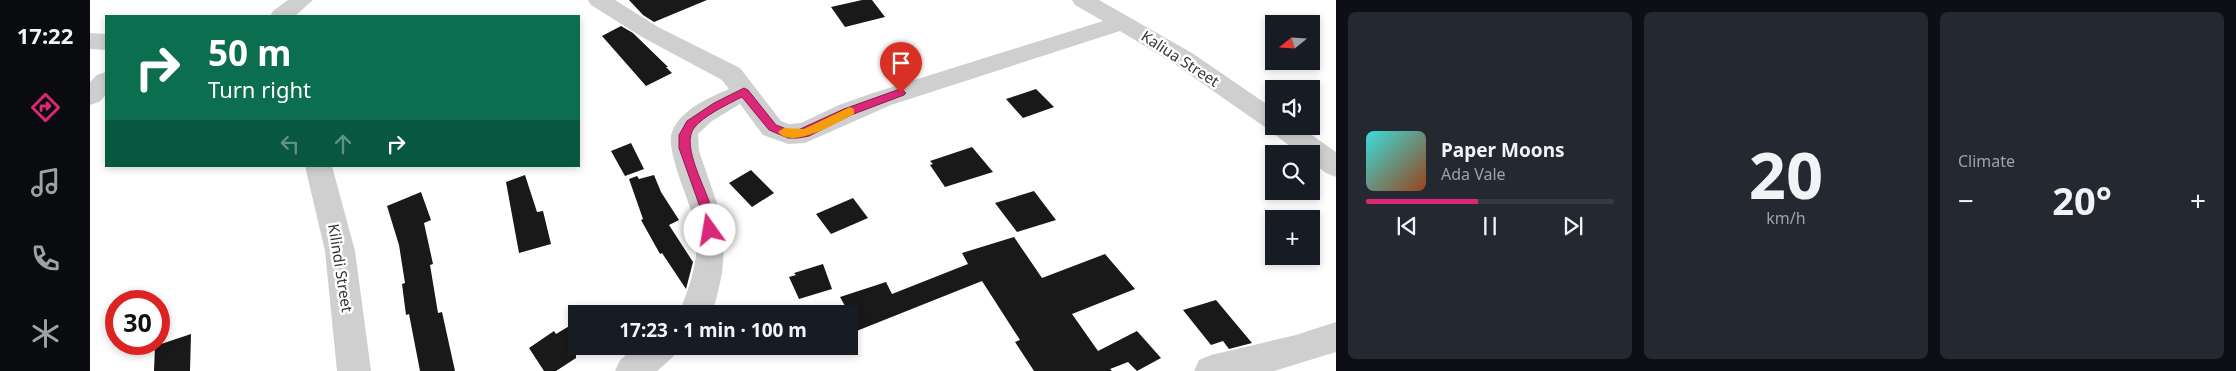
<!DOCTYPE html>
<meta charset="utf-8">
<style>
body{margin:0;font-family:"Noto Sans",sans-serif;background:#242831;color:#f1f3f6;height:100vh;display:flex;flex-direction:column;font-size:19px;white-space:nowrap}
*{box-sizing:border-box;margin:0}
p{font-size:16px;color:#9ea1a6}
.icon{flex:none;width:28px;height:28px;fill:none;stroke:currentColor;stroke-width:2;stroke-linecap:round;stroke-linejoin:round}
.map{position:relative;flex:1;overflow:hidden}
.sheet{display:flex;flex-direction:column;gap:12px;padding:12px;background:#0d0f14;width:900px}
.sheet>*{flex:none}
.top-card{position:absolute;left:15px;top:15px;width:475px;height:152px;border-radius:0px;box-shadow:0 2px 8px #0003;background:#0b6e4f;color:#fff;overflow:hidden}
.needle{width:32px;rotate:252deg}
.tools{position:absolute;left:1175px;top:15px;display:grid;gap:10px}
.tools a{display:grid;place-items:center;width:55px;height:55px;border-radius:0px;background:#171b24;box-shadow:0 2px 8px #0003;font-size:25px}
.speed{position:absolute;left:15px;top:290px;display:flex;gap:10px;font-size:25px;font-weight:700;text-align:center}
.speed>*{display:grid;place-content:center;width:65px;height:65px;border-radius:50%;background:#171b24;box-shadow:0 2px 8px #0003;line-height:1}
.speed .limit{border:8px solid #d22;background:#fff;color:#111}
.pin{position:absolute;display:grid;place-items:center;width:42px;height:42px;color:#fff;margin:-51px -21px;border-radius:50% 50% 50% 0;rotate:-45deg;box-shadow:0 0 5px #0007}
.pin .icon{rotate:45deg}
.me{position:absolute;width:55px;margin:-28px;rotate:347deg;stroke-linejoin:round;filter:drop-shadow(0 0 4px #0008)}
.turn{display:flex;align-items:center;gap:18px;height:105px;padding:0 20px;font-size:22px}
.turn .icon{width:65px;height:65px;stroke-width:2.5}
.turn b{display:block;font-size:35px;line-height:42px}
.lanes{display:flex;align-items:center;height:48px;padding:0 20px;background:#0003;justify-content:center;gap:25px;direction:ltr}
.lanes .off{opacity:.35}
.big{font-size:38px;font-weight:700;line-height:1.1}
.sheet .widget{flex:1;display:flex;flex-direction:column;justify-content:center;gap:8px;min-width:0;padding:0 18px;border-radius:8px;background:#242831}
.sheet .dial{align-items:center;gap:0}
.dial b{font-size:65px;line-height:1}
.song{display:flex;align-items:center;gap:15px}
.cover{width:60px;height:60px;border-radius:8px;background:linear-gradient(135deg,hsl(180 70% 55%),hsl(20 70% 35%))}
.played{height:5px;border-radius:2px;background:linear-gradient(90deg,#db2777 45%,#363941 45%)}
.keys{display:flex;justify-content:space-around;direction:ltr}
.heat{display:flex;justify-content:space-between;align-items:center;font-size:28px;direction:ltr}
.sheet .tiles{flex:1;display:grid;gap:12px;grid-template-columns:repeat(3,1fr)}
.trip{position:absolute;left:478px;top:305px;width:290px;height:50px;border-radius:0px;background:#171b24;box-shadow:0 2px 8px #0003;font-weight:700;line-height:50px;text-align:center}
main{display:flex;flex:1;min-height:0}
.tabs{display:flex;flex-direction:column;width:90px;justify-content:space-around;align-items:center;background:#090b0e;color:#9ea1a6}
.tabs .icon{width:35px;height:35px}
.tabs .current{color:#db2777}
.tabs b{font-size:22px;color:#f1f3f6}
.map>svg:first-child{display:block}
.building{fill:#191919}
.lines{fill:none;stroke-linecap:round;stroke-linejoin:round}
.street{fill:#cfcfcf;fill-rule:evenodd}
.route{fill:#db2777;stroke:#8e194d}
.slow{fill:#f59e0b}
.labels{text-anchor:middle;stroke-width:5;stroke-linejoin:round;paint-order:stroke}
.street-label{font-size:15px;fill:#323232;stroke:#fff}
</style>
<main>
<nav class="tabs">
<b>17:22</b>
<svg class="icon current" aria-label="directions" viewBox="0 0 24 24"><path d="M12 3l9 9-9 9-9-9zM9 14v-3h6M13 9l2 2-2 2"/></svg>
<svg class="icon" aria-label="music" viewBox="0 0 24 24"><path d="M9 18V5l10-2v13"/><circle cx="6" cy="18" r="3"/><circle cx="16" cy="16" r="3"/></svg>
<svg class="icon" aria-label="phone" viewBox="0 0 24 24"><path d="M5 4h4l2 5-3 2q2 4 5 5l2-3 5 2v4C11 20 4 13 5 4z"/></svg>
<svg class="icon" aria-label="climate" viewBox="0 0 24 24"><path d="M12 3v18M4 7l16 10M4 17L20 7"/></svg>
</nav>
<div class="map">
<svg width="1246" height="371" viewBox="0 0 1246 371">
<rect width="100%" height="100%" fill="#fff"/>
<!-- building -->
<path class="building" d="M539 0H617L564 22 553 15Z
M772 0H782L795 17 755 27 741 7Z
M531 26 543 33 578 67H576L582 73 556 86 512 36Z
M946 89 964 107 933 118 916 99Z
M541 143 554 169 535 176 521 151Z
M882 147 903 172 855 187 840 165 843 164 840 161Z
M661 170 684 193 662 207 639 183Z
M435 175 447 212 453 211 461 244 429 253 416 182Z
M564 175 571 192 589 220 579 225 603 262 596 289 572 253 570 254 551 220 553 219 539 179 547 176 549 179Z
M944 191 966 220 927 232 905 203Z
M331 192 341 220 334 223 343 264 340 265 348 313 352 312 365 371H330L319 314 316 315 312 284 315 283 309 245 297 206Z
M763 198 778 218 741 234 726 214Z
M924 237 952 278 1015 254 1045 289 982 314 1008 351 1047 331 1071 358 1047 371 1038 362 1020 369 1022 371H944L925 342 930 340 892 281 759 334V313L750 297 796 282 802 294 878 264 872 253Z
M733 264 742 289 709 299 699 277 706 275 704 273Z
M1126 300 1162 343 1139 349 1133 341 1121 345 1093 310Z
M486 322V358L466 371H454L439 348 464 331 466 334Z
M101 334 100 371H64L65 346Z"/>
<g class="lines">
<!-- street -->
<path class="street" d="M198 0H223L205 16H180L183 11Z
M498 0H525L568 27 650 68 691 121 699 124 711 123 749 105 783 93 1013 21 985 5 982 0H1009L1102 53 1184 109V126H1209L1246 152V177L1236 173 1221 162V154H1210L1179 130 1086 65 1030 31 801 105 715 143 698 144 673 135 650 104 622 121 608 134 609 151 632 218 635 234 632 274 626 300 621 314H588C600 288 610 257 606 228 602 205 575 152 582 132 591 109 619 98 639 89L632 80 552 37 501 5Z
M0 33 16 34V50L0 49Z
M16 72V95L9 102 0 105V82L7 75Z
M215 166H242L265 251 281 371H247L235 251Z
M1246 322V352L1184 371H1104L1109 360 1121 355 1206 335Z
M547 346H588L583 357 567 371H525L530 360Z"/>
</g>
<!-- route -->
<path class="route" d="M654 88 658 90 686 125 699 130H708L754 109 807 90 811 89 816 93 814 95 761 115 719 136 708 138H698L679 130 652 97C638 104 613 116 604 128 590 146 618 191 622 211 624 218 628 227 625 233H616L610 207 589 148V135L597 121 624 103Z"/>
<!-- slow -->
<path class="slow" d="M760 107 764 109V114C748 122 702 150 688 132L694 128 714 129Z"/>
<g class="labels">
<!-- street labels -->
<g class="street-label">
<text transform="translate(1090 59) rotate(33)" y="5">Kaliua Street</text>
<text transform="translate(250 268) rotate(81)" y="5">Kilindi Street</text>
</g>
</g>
</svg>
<div class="tools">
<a><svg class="needle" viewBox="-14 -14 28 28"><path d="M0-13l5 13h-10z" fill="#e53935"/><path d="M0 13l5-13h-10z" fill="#9ea1a6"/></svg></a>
<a><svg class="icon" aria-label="sound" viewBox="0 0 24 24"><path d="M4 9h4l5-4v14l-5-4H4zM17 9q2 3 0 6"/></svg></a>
<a><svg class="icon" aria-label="search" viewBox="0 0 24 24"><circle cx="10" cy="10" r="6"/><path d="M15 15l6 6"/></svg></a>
<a>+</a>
</div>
<div class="speed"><div class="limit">30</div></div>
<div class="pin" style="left:811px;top:93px;background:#d93025"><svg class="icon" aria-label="arrive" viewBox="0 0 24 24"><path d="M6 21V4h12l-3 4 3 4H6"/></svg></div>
<svg class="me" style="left:620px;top:230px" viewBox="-20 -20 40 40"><circle r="19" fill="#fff"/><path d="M0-13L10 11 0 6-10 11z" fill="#db2777"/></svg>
<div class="trip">17:23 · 1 min · 100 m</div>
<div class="top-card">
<div class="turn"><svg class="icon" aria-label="right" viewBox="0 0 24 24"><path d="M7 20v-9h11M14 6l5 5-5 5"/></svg><div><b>50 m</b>Turn right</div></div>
<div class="lanes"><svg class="icon off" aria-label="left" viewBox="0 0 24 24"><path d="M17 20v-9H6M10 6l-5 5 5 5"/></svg><svg class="icon off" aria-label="ahead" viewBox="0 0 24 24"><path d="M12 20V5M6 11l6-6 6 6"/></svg><svg class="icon" aria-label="right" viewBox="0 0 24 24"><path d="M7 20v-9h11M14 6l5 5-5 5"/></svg></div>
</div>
</div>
<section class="sheet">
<div class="tiles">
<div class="widget">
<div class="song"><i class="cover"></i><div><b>Paper Moons</b><p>Ada Vale</p></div></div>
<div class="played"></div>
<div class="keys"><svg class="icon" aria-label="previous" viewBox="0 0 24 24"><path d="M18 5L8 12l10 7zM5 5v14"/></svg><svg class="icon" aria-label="pause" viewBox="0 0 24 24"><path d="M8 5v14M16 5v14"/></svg><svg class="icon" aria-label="next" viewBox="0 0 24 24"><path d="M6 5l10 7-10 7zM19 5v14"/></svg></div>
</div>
<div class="widget dial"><b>20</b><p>km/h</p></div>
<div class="widget"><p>Climate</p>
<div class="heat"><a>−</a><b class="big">20°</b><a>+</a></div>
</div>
</div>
</section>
</main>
